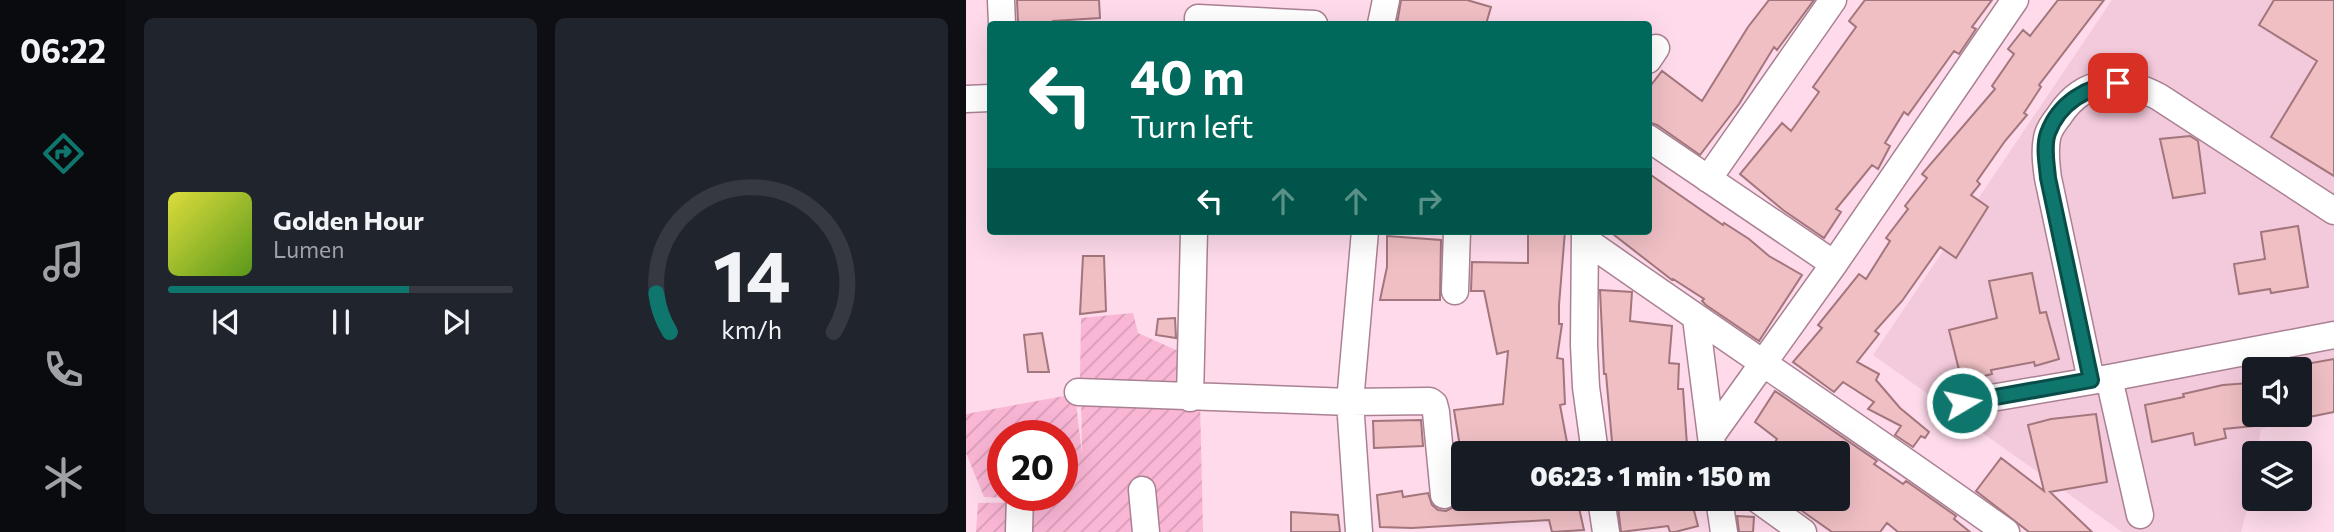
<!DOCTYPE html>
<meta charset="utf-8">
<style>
body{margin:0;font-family:Commissioner,sans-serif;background:#20242c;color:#f1f3f6;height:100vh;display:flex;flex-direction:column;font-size:26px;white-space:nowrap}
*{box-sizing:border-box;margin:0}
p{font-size:23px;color:#9ea1a6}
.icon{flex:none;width:38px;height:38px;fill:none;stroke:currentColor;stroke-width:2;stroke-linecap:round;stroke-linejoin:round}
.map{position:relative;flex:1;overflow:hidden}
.sheet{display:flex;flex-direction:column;gap:18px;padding:18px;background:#0d0f14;width:840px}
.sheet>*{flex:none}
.guide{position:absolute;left:21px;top:21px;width:665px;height:214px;border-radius:7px;box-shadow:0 7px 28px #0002;background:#00695c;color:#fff;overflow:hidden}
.buttons{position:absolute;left:1276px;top:357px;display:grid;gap:14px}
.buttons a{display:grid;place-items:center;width:70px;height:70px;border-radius:7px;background:#171b24;box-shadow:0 7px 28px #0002;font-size:35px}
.speed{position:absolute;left:21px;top:420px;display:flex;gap:14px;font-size:35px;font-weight:700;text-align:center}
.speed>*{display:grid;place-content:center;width:91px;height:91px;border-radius:50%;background:#171b24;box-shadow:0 7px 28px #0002;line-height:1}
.speed .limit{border:10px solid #d22;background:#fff;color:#111}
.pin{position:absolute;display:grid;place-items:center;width:60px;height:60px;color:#fff;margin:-30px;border-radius:14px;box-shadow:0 4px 10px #0006}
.me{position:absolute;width:77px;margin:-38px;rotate:81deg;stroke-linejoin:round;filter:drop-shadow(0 0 5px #0008)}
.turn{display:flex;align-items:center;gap:24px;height:147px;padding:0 28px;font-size:32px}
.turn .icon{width:91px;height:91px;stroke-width:2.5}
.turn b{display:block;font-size:49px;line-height:60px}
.lanes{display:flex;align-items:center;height:66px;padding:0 28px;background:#0003;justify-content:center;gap:35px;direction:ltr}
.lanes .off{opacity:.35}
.sheet .tile{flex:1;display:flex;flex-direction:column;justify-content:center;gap:10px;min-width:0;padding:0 24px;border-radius:10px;background:#20242c}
.sheet .dial{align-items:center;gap:0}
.dial svg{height:182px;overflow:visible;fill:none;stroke:#363941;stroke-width:7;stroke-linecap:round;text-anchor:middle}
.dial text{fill:#f1f3f6;stroke:none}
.song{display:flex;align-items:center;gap:21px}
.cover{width:84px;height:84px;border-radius:10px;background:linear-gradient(135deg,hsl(60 70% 55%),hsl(90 70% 35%))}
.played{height:7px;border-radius:4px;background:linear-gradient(90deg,#0f766e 70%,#363941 70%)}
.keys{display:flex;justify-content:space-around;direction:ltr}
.sheet .tiles{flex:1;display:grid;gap:18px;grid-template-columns:repeat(2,1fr)}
.trip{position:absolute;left:485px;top:441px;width:399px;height:70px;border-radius:7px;background:#171b24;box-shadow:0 7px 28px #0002;font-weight:800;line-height:70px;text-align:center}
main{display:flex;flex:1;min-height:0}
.tab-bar{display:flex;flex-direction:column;width:126px;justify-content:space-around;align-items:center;background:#090b0e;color:#9ea1a6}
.tab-bar .icon{width:49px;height:49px}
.tab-bar .active{color:#0f766e}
.tab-bar b{font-size:32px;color:#f1f3f6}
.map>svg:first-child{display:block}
.built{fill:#f3cadc;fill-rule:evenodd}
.garden{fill:url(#garden-furrows);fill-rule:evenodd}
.building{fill:#efbfc4;stroke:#a2767c;stroke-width:2}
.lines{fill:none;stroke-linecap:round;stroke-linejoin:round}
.minor-casing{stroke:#aa8193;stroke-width:29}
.minor{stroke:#fff;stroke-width:26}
.route-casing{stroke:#0a4d48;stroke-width:18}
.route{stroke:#0f766e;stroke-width:12}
</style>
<main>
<nav class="tab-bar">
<b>06:22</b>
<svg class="icon active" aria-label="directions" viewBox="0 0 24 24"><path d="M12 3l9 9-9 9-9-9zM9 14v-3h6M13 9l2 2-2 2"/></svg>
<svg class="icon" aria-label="music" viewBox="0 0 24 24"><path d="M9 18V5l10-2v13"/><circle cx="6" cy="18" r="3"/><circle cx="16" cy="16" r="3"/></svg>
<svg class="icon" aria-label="phone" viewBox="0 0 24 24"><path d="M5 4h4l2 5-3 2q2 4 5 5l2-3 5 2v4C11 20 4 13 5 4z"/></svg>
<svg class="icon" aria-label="climate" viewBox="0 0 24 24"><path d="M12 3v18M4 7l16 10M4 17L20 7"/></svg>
</nav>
<section class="sheet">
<div class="tiles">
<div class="tile">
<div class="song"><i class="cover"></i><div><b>Golden Hour</b><p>Lumen</p></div></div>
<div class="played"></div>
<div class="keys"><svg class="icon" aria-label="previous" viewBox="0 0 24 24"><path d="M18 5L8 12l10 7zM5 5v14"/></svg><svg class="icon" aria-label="pause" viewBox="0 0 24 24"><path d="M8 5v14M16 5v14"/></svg><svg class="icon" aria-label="next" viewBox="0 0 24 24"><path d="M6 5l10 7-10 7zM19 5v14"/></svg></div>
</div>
<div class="tile dial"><svg viewBox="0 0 100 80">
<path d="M14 69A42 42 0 1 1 86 69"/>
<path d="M14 69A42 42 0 0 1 8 52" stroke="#0f766e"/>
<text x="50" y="56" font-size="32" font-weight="700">14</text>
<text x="50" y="72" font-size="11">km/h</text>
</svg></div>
</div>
</section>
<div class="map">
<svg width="1368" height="532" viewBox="0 0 1368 532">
<defs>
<pattern id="garden-furrows" width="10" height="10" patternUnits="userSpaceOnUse" patternTransform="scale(1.75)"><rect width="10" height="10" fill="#fab6d5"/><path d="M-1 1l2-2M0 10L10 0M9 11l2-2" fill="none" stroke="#d79cb7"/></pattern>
</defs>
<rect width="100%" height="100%" fill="#fedaea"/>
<!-- built -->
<path class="built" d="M1146 0H1368V408L1295 429 1291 453H1288L1285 495 1275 532H1156L907 355ZM1288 369H1334V415H1288Z"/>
<!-- garden -->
<path class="garden" d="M167 313 172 333 212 351 214 384 114 378 115 318Z
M115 389 234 402 237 532H10L12 503 104 501 18 497 0 453V414L109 394 116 455ZM37 436H96V495H37Z"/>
<!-- building -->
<path class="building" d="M51 0H133L134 18 87 21V24L52 22Z
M435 0H501L525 7 520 24H431Z
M803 0H848L811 50 808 47 773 104 734 155 691 125 682 122V89L696 71 736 101 782 27Z
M899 0H1026L1006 27 1010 29 993 54 988 51 942 115 938 112 919 143 924 146 912 169 906 165 870 209 875 212 858 238 817 210 774 174 816 123 825 131 853 92 847 87 890 27 883 21Z
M1092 0H1138L1073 85 1075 87 1058 113 1061 115 1039 141 1011 181 1014 184 1005 195 1022 207 990 258 974 247 936 301 909 331 913 334 891 362 913 374 910 380 934 408 963 432 959 438 955 436 947 447 929 435 935 426 902 409 908 402 877 382 868 392 827 362 856 328 852 325 893 274 900 279 924 241 920 238 942 209 939 206 961 178 956 174 1029 89 1026 86 1048 54 1042 49 1057 30 1064 36Z
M1308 0H1368V176L1305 137 1351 61 1293 25Z
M1224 136 1232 141 1239 193 1207 198 1194 139Z
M682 173 757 225 758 223 783 239 803 256 836 275 793 341 740 305 736 301 738 299 707 279 706 280 643 231H682Z
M1332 226 1342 287 1305 293 1304 289 1273 294 1268 264 1299 259 1295 232Z
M562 231H599L593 305V324H596L591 358 597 359 599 404 594 405 603 453H495L488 410 537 404 542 351 531 354 518 291H505L506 262 562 263Z
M421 236 475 240 474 300H414L421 267Z
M117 256H138L140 311 114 314Z
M1066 273 1074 313 1080 312 1093 359 1069 366 1068 362 1025 370 1026 374 996 382 983 330 1031 318 1023 281Z
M634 290 666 292 664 321 706 326 703 363 713 364 712 389H717L721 445 674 447 676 453H647L640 374H638Z
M209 318 210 338 190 335 192 319Z
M76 333 83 372H62L58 335Z
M1368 359V412L1338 418 1334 395V365Z
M1283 383 1287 426 1258 429 1260 438 1229 445 1227 433 1186 442 1179 405 1218 397 1217 394 1257 385Z
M809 391 911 461 908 464 937 484 940 481 990 516 988 519 1004 532H932L921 523 914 532H866L819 499H872V453H802L811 439 789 422Z
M1130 414 1141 482 1084 492 1126 532H1063L1010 491 1035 458 1078 491 1062 425 1085 419Z
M455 420 457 446 408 448 407 421Z
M497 486V499H611L618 530 586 532 583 520 446 528 414 527 411 495 436 491 437 497 462 493 466 505 472 510 480 511 488 507 492 502 493 487Z
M702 499H725L732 526 709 532H704L702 526 655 532 652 507Z
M325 512 372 515 374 532H325Z
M771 516 788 517 787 532H773Z"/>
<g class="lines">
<defs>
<path id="minor" d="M35 0 36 24
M232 24V18L348 24
M415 24 420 0
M682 60 690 48
M0 99 24 98
M682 138 868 264
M742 179 867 0
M619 231 618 345 620 387 629 453
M619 240C759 338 901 433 1040 532
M489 291 491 231
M730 318 745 436
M1143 378 1174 515
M1125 380 1082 178C1080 164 1078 148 1082 134 1084 128 1089 121 1093 116 1118 77 1156 77 1193 97L1368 211
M112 392 384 402 464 401 468 404 470 412 478 495
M224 398 228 231
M996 403 1143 378 1368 335
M747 453 745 436 868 264 1049 0
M176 490 180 532
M635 499 640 532
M753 499 758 532
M791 499 837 532
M53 532 54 495
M393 532 384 402 399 231"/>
</defs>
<!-- minor casing -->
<use href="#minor" class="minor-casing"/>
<!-- minor -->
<use href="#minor" class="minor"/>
</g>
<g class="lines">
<defs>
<path id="route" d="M996 403 1125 380 1082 178C1081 164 1077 147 1082 133 1093 103 1121 86 1152 83"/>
</defs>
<!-- route casing -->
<use href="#route" class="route-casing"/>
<!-- route -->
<use href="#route" class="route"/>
</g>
</svg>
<div class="buttons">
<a><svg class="icon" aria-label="sound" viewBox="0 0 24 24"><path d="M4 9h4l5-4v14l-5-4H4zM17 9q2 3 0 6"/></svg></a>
<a><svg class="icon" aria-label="layers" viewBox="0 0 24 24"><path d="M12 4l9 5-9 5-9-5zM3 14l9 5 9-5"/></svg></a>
</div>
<div class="speed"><div class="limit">20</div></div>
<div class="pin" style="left:1152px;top:83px;background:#d93025"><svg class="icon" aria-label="arrive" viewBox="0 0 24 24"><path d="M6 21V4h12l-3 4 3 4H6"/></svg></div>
<svg class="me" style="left:996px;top:403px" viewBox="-20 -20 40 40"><circle r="17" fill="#0f766e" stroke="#fff" stroke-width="3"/><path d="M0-11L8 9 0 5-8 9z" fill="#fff"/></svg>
<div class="trip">06:23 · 1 min · 150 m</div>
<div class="guide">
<div class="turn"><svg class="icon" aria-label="left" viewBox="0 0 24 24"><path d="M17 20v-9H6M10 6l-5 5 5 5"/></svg><div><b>40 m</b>Turn left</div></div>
<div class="lanes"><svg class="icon" aria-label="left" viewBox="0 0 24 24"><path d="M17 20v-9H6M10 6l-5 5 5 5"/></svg><svg class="icon off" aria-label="ahead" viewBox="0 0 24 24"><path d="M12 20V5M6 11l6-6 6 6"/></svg><svg class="icon off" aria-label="ahead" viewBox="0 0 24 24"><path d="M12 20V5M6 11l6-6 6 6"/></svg><svg class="icon off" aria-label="right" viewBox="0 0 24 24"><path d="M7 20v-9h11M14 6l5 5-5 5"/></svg></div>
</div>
</div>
</main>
